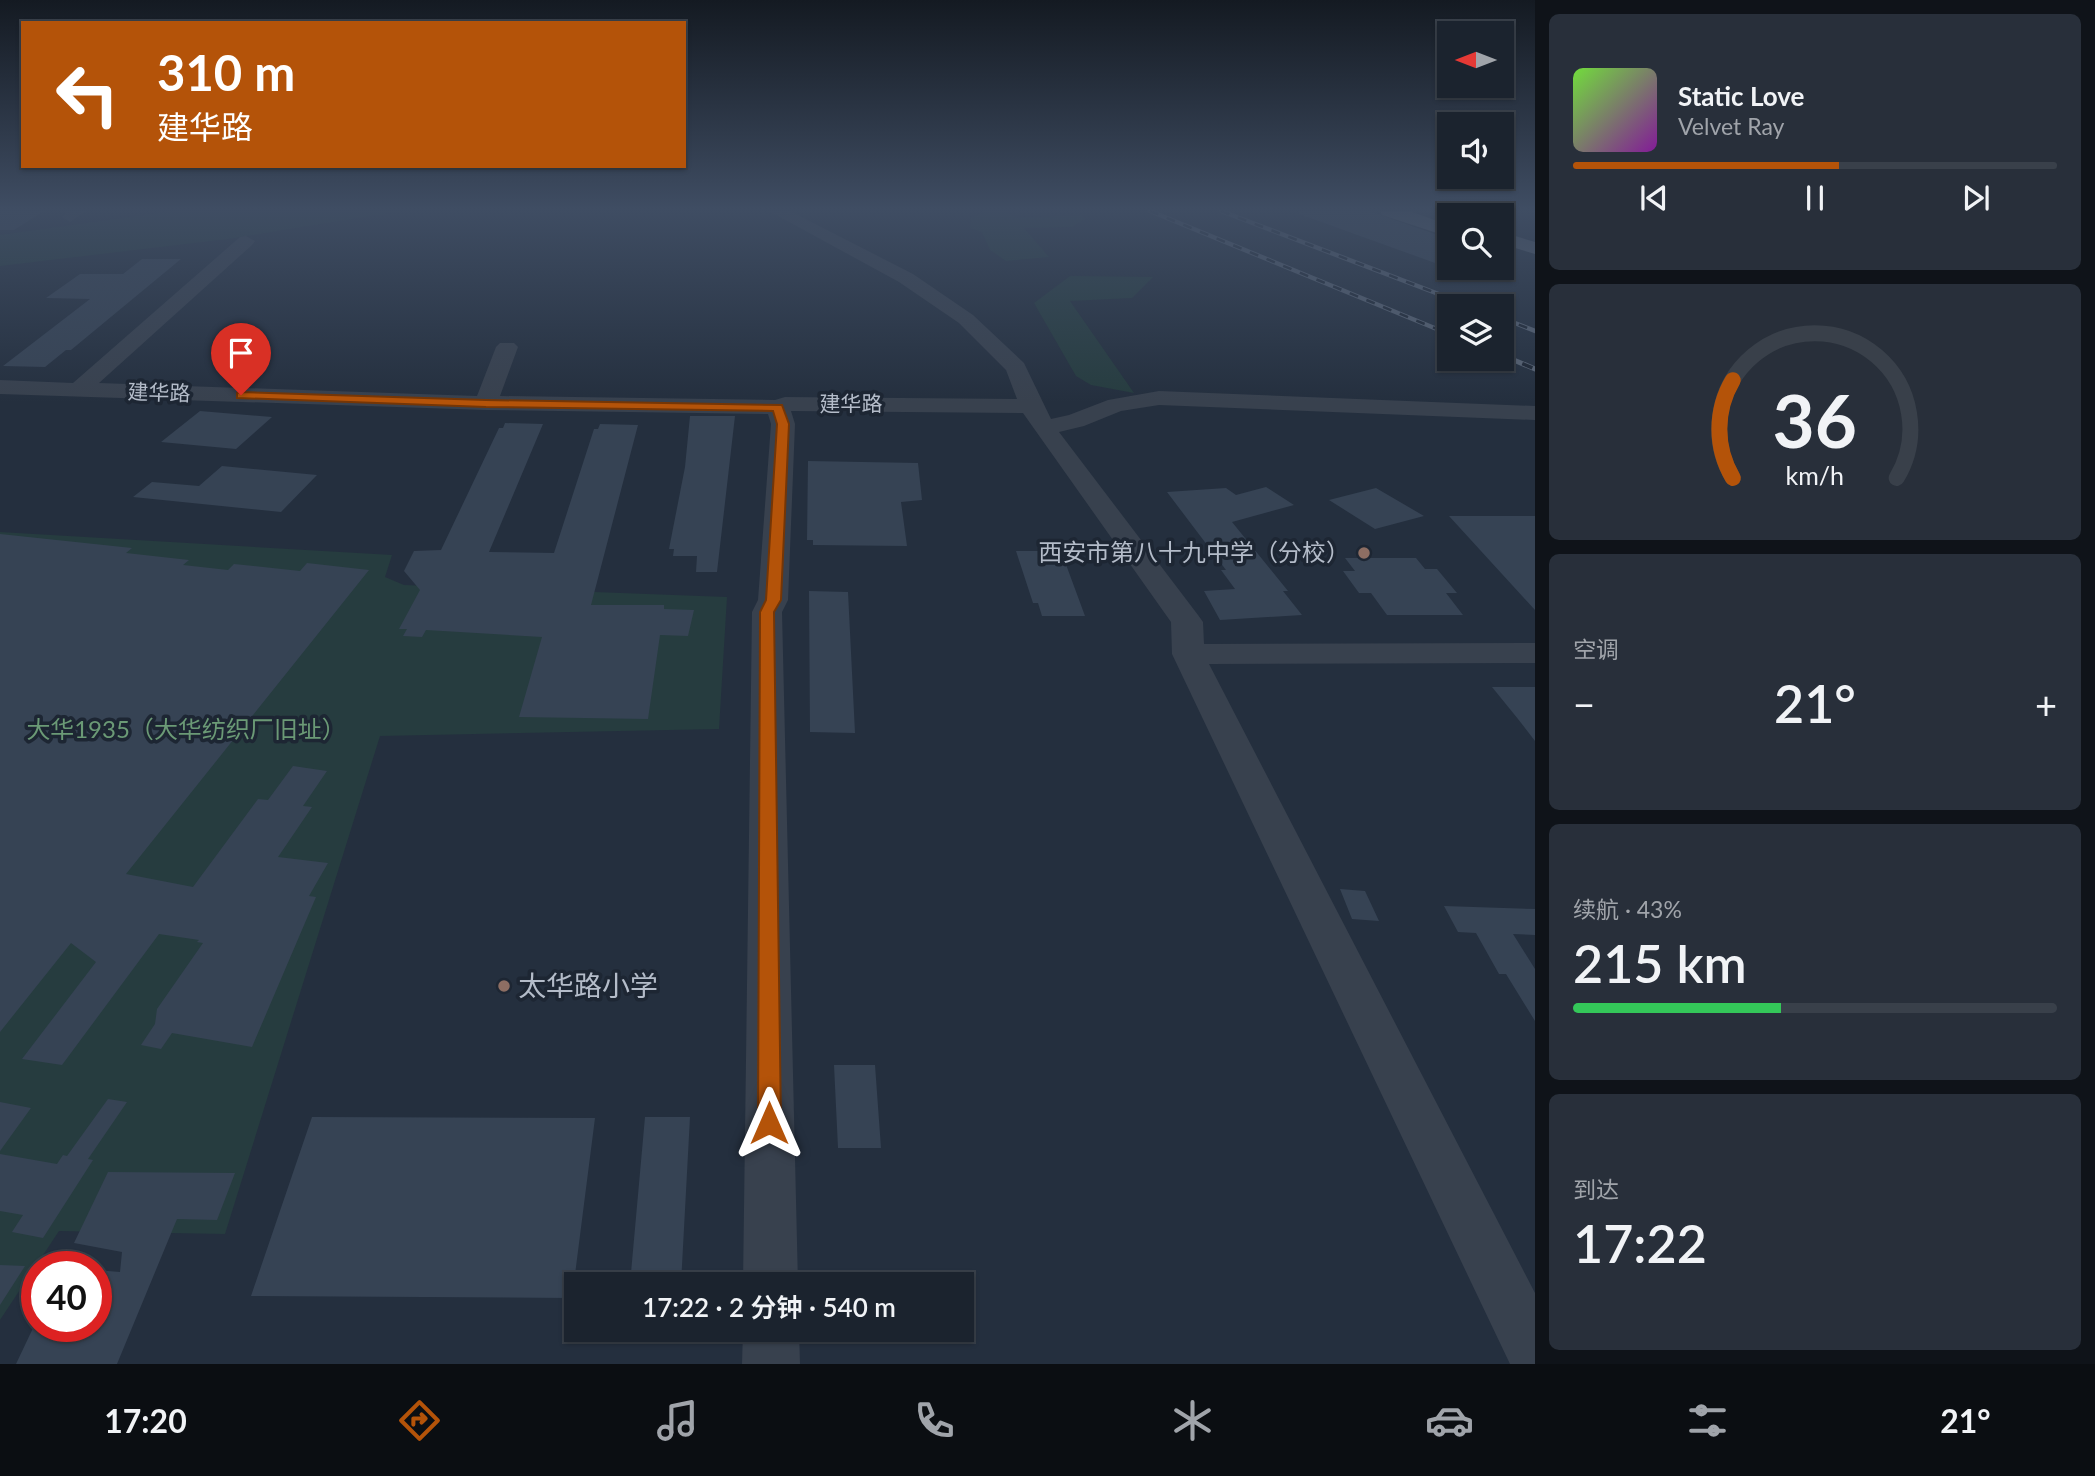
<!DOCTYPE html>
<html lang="zh">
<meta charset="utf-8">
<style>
body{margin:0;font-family:Lato,"Noto Sans SC",sans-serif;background:#282f3a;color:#f1f3f6;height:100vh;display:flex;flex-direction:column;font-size:26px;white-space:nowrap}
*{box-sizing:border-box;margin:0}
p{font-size:23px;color:#a0a4aa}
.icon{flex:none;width:38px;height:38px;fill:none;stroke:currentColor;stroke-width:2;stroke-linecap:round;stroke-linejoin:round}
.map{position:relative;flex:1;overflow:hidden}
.panel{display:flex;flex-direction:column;gap:14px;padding:14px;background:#0f1319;width:560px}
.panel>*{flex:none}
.guide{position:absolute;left:21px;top:21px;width:665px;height:147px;border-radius:0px;box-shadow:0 2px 5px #0004,0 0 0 2px #39404a;background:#b45309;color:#fff;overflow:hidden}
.needle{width:46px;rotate:270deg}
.fabs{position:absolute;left:1437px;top:21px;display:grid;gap:14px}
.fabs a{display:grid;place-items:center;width:77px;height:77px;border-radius:0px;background:#1b232e;box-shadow:0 2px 5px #0004,0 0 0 2px #39404a;font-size:35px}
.speed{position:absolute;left:21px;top:1251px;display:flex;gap:14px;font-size:35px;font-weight:700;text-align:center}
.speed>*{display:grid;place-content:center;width:91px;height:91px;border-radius:50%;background:#1b232e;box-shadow:0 2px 5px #0004,0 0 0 2px #39404a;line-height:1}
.speed .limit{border:10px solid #d22;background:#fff;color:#111}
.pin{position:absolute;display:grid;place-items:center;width:60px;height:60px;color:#fff;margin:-72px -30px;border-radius:50% 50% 50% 0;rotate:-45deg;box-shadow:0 0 7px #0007}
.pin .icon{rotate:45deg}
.me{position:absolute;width:77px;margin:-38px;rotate:0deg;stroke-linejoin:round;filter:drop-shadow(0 0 5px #0008)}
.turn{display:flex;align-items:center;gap:24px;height:147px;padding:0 21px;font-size:32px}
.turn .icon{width:91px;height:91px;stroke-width:2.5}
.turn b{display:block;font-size:49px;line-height:60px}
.big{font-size:52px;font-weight:600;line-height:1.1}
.panel .widget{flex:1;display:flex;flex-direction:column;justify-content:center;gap:10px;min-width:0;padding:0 24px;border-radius:10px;background:#282f3a}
.panel .dial{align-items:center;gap:0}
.dial svg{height:182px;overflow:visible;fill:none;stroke:#39404a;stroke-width:7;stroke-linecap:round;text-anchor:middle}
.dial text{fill:#f1f3f6;stroke:none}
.song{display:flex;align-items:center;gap:21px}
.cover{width:84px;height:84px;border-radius:10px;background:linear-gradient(135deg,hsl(100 70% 55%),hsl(290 70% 35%))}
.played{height:7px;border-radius:4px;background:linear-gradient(90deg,#b45309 55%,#39404a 55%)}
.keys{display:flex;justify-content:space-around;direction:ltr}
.heat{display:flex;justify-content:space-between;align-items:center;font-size:38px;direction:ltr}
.charge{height:10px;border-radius:5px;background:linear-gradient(90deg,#34c759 43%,#39404a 0)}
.trip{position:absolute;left:564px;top:1272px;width:410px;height:70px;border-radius:0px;background:#1b232e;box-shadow:0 2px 5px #0004,0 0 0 2px #39404a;font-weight:600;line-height:70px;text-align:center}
.dock{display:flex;height:112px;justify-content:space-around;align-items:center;background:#0b0e12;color:#a0a4aa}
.dock .icon{width:49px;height:49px}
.dock .active{color:#b45309}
.dock b{font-size:32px;color:#f1f3f6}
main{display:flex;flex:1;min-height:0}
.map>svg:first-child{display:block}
.green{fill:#263c3f}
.building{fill:#364354}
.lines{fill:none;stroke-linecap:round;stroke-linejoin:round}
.minor{fill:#38414e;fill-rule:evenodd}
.major{fill:#56606e;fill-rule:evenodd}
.rail-far1-casing{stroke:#5a6575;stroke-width:4.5}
.rail-casing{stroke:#5a6575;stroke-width:5}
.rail-far1{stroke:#1d2633;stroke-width:2.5;stroke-dasharray:9;stroke-linecap:butt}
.rail{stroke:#1d2633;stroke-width:3.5;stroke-dasharray:11;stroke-linecap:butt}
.route{fill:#b45309;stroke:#753606;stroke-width:2}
.education-dot{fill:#8d6e63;stroke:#1d2633;stroke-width:2.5}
.labels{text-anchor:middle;stroke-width:7;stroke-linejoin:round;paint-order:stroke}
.far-street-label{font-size:21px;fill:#b4bcc9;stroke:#1d2633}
.poi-label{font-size:24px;fill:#b4bcc9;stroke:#1d2633;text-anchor:end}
.park-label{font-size:24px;fill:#6b9a76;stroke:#1d2633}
.near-poi-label{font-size:28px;fill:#b4bcc9;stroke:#1d2633;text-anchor:start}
</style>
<main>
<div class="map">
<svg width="1535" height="1364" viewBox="0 0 1535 1364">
<rect width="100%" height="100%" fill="#242f3e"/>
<!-- green -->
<path class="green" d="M173 211H401L228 239 0 266V235Z
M987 211H1006L1017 218 1082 215 1085 219 1072 227 1024 228 1049 257 1006 261 990 250 982 232 970 228 971 218Z
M1070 276 1153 277 1132 298 1070 301 1134 393 1091 385 1076 376 1034 303Z
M0 532 392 555 385 577 404 585 727 597 719 729 380 736 225 1234 59 1231 0 1320Z"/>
<!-- building -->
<path class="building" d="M0 211H44L14 230H0Z
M1299 211H1369L1449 239V268L1299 214Z
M142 259H181L71 350H66L45 367 3 366 90 299 46 298 80 274H123Z
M200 411 272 417 236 449 161 442Z
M690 416H735L717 572H696L697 556H673L674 549H669L685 467Z
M505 423 543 424 489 552 554 553 594 429H598L600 424 638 425 591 605H664V609L694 610 688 636 660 635 648 719 519 717 542 637 426 630 422 637 403 636 407 629H399L420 590 404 571 414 551 441 550 499 428H503Z
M808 461 918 463 922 500 901 502 907 546 813 545V540H807Z
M222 466 317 475 281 512 133 497 152 482 199 486Z
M1266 487 1294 505 1232 522 1288 591H1283L1302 615 1220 620 1204 591 1235 589 1221 570H1226L1167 492 1226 488 1236 495Z
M1376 488 1424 516 1375 529 1329 500Z
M1449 516H1535V610L1502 574Z
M0 534 132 548 126 553 189 560 183 565 228 570 234 564 300 571 307 563 369 570 126 874 193 887 258 799 268 800 293 766 327 771 303 806 312 807 278 857 328 863 309 896 316 897 252 1047 172 1033 161 1049 141 1045 155 1024 157 1009 203 943 197 942 199 940 159 934 62 1065 22 1059 96 962 71 943 0 1032Z
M1016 551H1061L1085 616H1042L1038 603H1033Z
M1345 558H1416L1425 569H1437L1457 593H1446L1463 615H1387L1371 593H1359L1343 571H1355Z
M809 591 848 592 855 733 810 732Z
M1492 687H1535V741L1518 719Z
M1340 889 1365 891 1379 921 1352 919Z
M1444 906 1535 909V935L1513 934 1535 969V1021L1506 974H1499L1476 933 1458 932Z
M834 1065H875L881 1148H838Z
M108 1099 127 1102 88 1159 93 1160 43 1238 12 1232 23 1215 0 1211V1154L57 1164 63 1155 67 1156Z
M0 1102 31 1108 0 1151Z
M312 1117 595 1118 572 1298 251 1296Z
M645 1117H690L681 1284H630Z
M108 1172 235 1173 217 1220 177 1219 117 1364H16L34 1326H96V1270L120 1272 122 1252 74 1243Z
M0 1265 25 1266 0 1305Z"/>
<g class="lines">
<!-- minor -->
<path class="minor" d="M67 211H86L70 222 62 217Z
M769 211H790L913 274 973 315 1024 363 1051 419 1069 415 1108 400 1159 391 1535 406V420L1159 405 1121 411 1084 426 1059 432 1198 615 1203 622 1204 644 1535 643V663L1209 664 1535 1293V1364H1510L1172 654 1171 622 1023 413 791 411 795 424 788 600 782 612 798 1284H743L752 612 758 600 771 424 768 414 486 410 0 394V380L73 383 240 237 246 236 255 241 252 245 99 383 477 396 496 347 500 343H514L518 347 500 396 775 400 785 397 1017 399 1006 370 959 323 899 282Z
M743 1330H799L800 1364H742Z"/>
<!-- major -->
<path class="major" d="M1380 211H1409L1449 225V237L1382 215Z
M1502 232 1535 242V254L1502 244Z"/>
<defs>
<path id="rail-far1" d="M1150 211 1449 334
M1221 211 1470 306
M1502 318 1535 331"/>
<path id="rail" d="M1502 355 1535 369"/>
</defs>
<!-- rail-far1 casing -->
<use href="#rail-far1" class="rail-far1-casing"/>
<!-- rail casing -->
<use href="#rail" class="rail-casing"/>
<!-- rail-far1 -->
<use href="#rail-far1" class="rail-far1"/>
<!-- rail -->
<use href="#rail" class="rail"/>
</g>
<!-- sky -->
<linearGradient id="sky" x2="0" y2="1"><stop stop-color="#141a22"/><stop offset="0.52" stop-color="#3f4d63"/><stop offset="1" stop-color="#3f4d63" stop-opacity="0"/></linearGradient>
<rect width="1535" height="402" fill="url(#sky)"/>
<!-- route -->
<path class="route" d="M241 392 486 400 782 405 789 424 781 600 774 612 781 1123 778 1131 769 1135 761 1131 758 1123 760 612 766 600 777 424 773 411 486 407 237 398V393Z"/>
<!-- markers -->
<g class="education-dot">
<circle cx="1364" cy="553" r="7"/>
<circle cx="504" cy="986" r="7"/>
</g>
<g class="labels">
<!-- far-street labels -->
<g class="far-street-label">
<text transform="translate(159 393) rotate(2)" y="7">建华路</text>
<text x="851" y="411">建华路</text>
</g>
<!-- poi labels -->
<g class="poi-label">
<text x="1350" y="561">西安市第八十九中学（分校）</text>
</g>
<!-- park labels -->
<g class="park-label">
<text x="186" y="738">大华1935（大华纺织厂旧址）</text>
</g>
<!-- near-poi labels -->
<g class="near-poi-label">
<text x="518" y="996">太华路小学</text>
</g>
</g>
</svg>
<div class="fabs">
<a><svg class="needle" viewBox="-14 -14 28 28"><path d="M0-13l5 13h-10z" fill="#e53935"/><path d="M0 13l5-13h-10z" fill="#a0a4aa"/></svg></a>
<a><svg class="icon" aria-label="sound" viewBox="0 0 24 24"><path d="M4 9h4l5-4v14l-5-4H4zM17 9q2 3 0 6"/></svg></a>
<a><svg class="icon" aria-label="search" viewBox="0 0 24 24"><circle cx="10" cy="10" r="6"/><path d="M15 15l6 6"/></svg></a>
<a><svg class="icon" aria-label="layers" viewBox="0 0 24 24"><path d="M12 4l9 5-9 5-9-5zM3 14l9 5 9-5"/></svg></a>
</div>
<div class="speed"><div class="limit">40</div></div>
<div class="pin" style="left:241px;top:395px;background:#d93025"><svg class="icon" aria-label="arrive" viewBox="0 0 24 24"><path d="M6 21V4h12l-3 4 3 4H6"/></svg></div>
<svg class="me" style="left:769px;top:1123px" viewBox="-20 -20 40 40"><path d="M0-17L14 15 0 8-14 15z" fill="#b45309" stroke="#fff" stroke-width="4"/></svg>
<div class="trip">17:22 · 2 分钟 · 540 m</div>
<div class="guide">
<div class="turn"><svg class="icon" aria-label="left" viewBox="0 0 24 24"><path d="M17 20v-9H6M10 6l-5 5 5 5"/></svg><div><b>310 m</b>建华路</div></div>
</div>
</div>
<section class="panel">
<div class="widget">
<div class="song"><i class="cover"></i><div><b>Static Love</b><p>Velvet Ray</p></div></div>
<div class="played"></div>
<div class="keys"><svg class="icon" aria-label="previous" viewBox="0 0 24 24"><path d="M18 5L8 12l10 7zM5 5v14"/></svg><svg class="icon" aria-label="pause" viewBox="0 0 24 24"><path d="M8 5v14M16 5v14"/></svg><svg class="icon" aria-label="next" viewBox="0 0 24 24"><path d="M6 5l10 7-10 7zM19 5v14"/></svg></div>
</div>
<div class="widget dial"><svg viewBox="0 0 100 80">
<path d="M14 69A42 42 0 1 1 86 69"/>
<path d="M14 69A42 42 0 0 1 14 26" stroke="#b45309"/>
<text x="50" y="56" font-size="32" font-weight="700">36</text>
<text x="50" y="72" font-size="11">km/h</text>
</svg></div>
<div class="widget"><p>空调</p>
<div class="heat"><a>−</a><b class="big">21°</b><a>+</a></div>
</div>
<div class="widget"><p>续航 · 43%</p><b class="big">215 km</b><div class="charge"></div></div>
<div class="widget"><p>到达</p><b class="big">17:22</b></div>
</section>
</main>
<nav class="dock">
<b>17:20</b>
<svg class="icon active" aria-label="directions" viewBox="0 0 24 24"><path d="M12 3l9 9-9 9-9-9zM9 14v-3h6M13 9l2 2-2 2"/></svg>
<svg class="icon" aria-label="music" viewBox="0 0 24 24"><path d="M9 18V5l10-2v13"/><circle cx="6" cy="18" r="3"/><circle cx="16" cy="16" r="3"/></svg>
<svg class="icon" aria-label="phone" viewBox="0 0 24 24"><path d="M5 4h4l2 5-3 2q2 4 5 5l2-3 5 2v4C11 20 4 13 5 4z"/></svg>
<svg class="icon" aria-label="climate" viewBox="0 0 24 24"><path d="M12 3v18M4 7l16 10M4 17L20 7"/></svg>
<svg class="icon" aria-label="car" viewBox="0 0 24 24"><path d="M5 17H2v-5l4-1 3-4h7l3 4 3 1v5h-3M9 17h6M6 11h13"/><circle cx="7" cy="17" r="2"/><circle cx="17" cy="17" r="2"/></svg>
<svg class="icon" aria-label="filters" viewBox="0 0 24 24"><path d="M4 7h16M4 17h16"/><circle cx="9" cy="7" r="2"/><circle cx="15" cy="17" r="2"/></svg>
<b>21°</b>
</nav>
